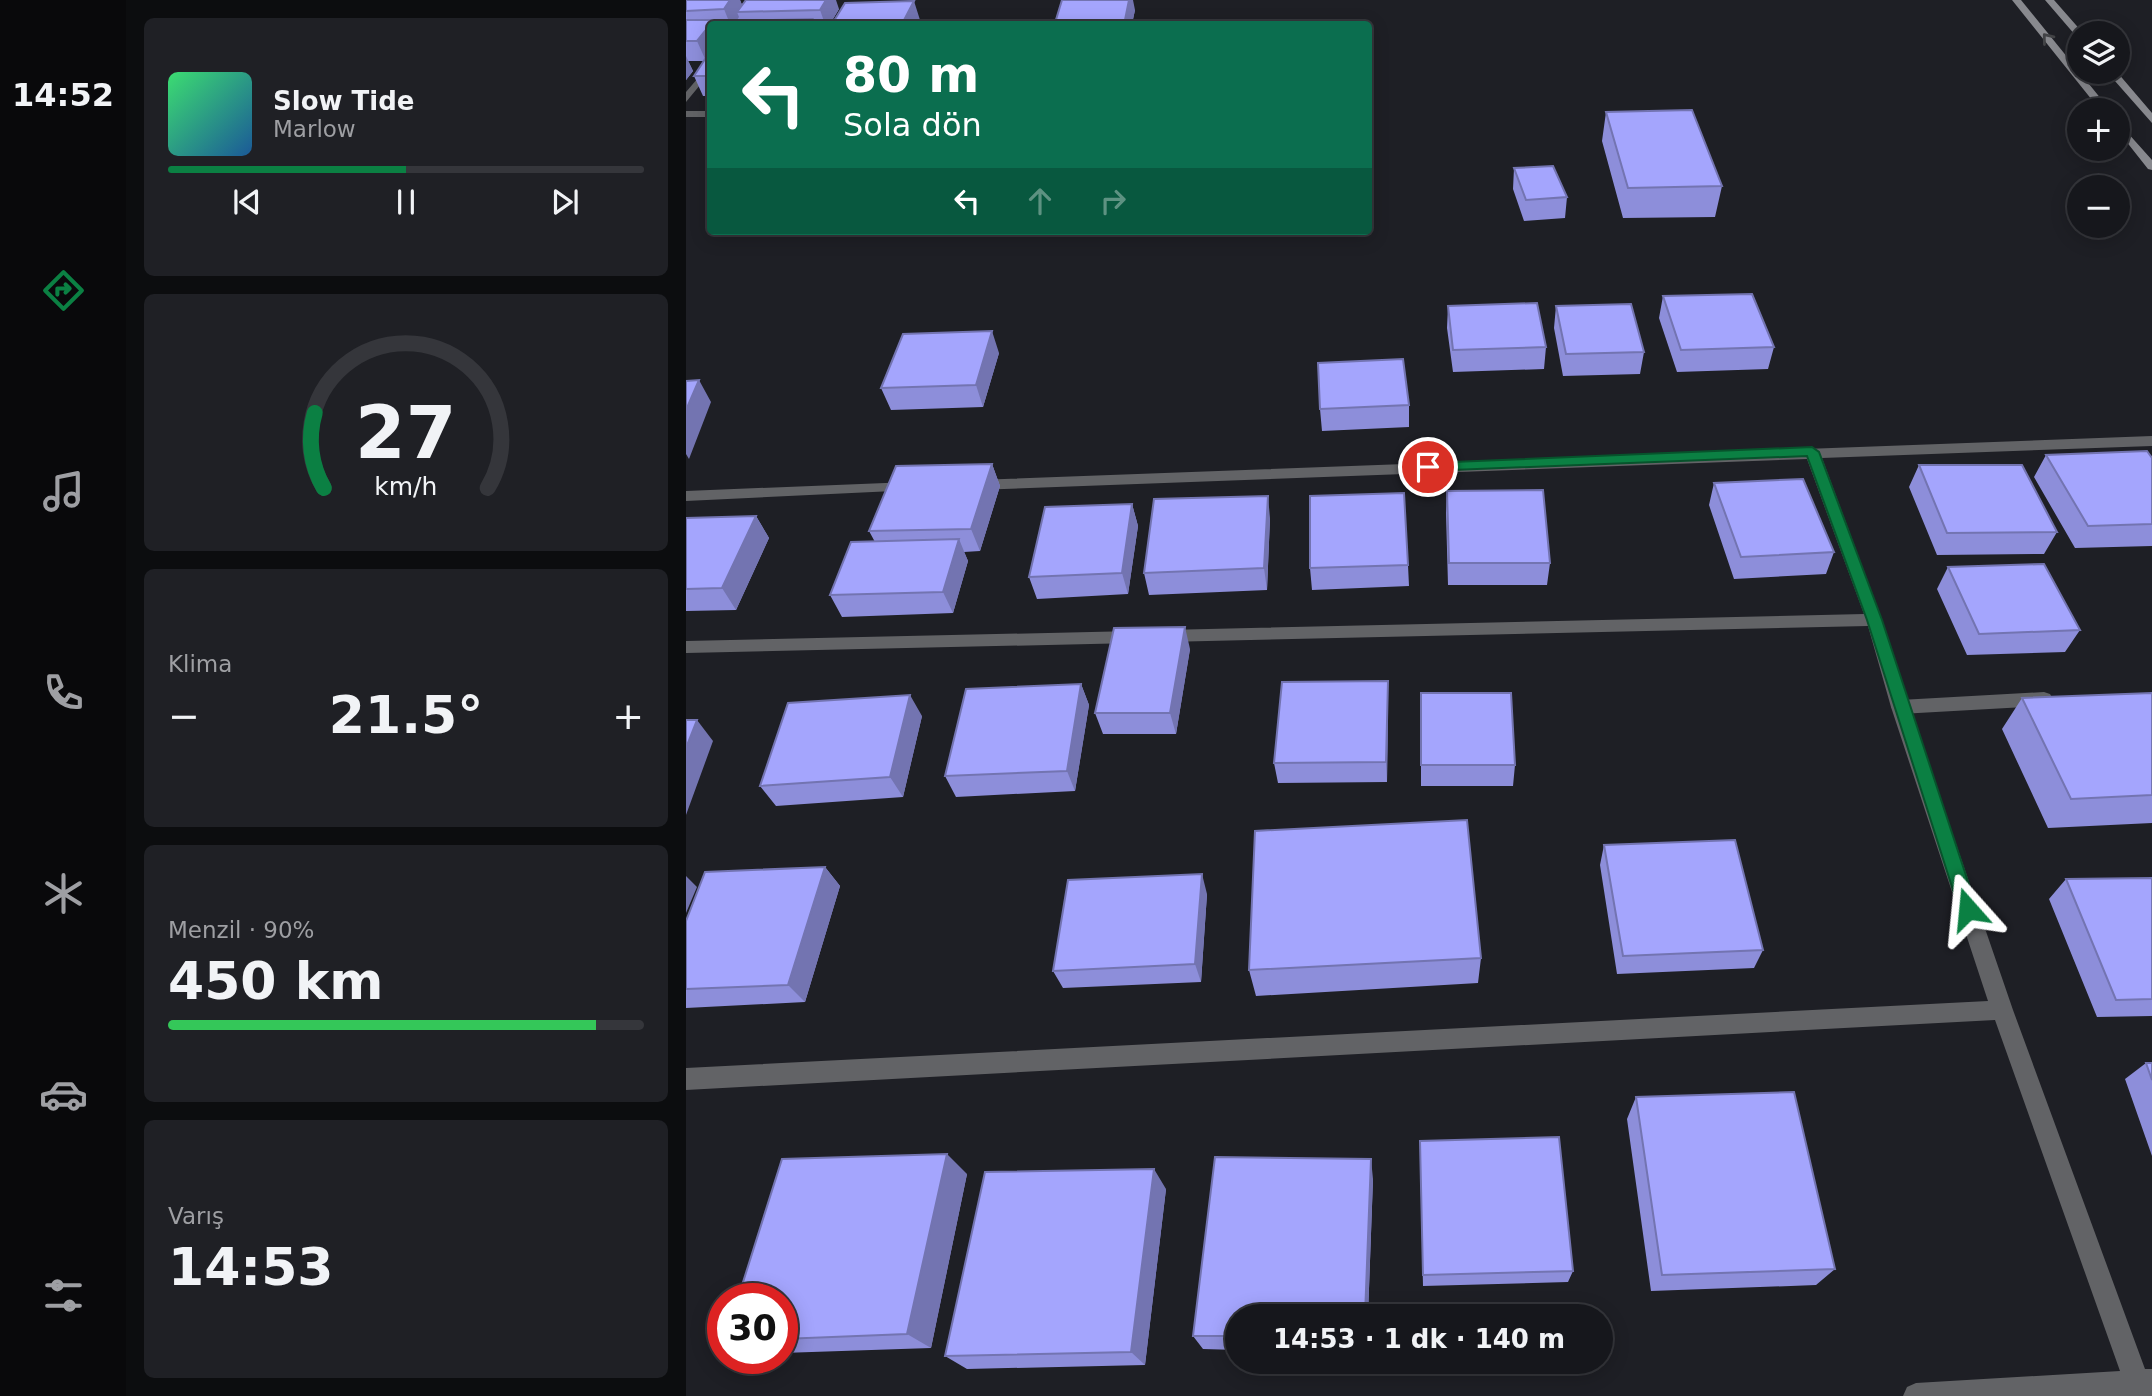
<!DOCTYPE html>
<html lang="tr">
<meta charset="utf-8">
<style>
body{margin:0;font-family:"DejaVu Sans",sans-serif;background:#1f2025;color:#f1f3f6;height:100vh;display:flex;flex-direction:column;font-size:26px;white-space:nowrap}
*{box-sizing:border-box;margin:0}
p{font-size:23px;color:#9e9fa3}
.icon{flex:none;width:38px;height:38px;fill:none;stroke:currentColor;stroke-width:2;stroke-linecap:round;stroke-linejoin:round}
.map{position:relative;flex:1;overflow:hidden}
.side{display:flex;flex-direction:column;gap:18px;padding:18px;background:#0c0d0f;width:560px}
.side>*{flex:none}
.guide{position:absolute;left:21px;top:21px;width:665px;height:214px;border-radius:7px;box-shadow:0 4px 18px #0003,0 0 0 2px #35363b;background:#0b6e4f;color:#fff;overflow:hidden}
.tools{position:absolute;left:1381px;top:21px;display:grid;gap:14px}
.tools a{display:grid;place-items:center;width:63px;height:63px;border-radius:50%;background:#16171c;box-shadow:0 4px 18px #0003,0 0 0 2px #35363b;font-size:35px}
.speed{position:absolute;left:21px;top:1283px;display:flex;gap:14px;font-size:35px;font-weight:700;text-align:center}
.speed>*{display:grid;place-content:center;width:91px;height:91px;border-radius:50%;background:#16171c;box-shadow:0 4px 18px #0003,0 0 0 2px #35363b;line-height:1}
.speed .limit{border:10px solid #d22;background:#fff;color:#111}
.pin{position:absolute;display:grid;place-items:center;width:60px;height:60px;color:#fff;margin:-30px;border:4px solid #fff;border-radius:50%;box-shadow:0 2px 7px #0007}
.me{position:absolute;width:77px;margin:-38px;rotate:342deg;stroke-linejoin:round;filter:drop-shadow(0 0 5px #0008)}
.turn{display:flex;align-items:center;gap:24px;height:147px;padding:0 21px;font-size:32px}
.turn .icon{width:91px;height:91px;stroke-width:2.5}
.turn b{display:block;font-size:49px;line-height:60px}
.lanes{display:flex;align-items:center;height:66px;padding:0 21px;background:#0003;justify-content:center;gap:35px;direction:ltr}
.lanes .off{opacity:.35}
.big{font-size:52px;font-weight:700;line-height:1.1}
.side .tile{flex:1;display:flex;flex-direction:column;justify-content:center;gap:10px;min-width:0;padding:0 24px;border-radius:10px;background:#1f2025}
.side .dial{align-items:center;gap:0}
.dial svg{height:182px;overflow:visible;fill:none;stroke:#35363b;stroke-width:7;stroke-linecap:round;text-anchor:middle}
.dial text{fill:#f1f3f6;stroke:none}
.song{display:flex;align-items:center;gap:21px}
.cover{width:84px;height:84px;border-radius:10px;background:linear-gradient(135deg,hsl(140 70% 55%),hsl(210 70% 35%))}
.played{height:7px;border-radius:4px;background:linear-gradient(90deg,#0b8043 50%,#35363b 50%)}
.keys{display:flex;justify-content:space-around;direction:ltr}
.heat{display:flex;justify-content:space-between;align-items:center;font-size:38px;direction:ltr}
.charge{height:10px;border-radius:5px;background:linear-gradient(90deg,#34c759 90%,#35363b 0)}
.trip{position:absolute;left:539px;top:1304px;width:388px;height:70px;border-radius:35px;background:#16171c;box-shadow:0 4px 18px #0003,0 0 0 2px #35363b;font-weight:700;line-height:70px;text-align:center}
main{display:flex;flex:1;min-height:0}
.dock{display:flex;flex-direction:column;width:126px;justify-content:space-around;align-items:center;background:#09090b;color:#9e9fa3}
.dock .icon{width:49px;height:49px}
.dock .selected{color:#0b8043}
.dock b{font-size:32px;color:#f1f3f6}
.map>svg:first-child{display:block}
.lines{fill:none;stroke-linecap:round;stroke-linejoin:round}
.lane{fill:#626366;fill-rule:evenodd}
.street{fill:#626366;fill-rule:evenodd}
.secondary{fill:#88898e;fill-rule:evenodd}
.wall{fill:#8d8eda}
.shaded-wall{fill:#7374b1}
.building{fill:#a4a5fd;stroke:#7374b1;stroke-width:2}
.oneway{stroke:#424346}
.route{fill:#0b8043;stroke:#07532c;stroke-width:2}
</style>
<main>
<nav class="dock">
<b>14:52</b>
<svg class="icon selected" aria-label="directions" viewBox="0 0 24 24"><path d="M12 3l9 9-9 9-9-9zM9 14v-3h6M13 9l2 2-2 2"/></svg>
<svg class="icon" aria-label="music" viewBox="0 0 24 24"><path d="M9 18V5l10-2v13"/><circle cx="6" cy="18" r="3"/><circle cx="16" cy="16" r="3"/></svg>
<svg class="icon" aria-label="phone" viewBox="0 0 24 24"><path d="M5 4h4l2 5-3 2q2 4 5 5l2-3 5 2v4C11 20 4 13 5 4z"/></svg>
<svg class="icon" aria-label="climate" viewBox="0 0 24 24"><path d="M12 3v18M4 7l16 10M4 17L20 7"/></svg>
<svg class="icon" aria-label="car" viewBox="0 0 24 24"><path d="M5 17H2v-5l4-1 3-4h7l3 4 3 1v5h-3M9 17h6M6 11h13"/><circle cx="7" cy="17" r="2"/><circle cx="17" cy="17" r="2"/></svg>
<svg class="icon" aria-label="filters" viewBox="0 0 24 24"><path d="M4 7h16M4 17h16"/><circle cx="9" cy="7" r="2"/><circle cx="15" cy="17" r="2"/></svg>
</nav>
<section class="side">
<div class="tile">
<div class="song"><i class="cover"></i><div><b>Slow Tide</b><p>Marlow</p></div></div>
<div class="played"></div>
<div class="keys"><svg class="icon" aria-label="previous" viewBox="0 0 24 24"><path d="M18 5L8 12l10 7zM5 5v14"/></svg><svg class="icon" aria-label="pause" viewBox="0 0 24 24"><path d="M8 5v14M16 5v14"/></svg><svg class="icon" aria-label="next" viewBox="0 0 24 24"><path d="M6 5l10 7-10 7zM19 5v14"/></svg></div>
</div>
<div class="tile dial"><svg viewBox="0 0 100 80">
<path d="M14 69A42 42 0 1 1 86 69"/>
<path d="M14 69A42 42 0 0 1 10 36" stroke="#0b8043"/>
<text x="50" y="56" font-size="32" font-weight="700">27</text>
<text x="50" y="72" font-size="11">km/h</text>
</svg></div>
<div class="tile"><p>Klima</p>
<div class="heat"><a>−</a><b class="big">21.5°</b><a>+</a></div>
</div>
<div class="tile"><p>Menzil · 90%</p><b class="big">450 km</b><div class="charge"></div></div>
<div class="tile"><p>Varış</p><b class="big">14:53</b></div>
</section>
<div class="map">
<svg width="1466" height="1396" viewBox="0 0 1466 1396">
<rect width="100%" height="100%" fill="#1e1f25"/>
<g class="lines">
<!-- lane -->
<path class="lane" d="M1358 692 1364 694 1367 699 1364 704 1358 706 1214 714 1208 712 1205 707 1208 702 1214 700Z"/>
<!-- street -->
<path class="street" d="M24 64V73L0 102V92Z
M0 111H24V117H0Z
M1466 436V446L1136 458 1196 620 1223 707 1327 1010 1459 1369H1466V1396H1217L1221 1387 1230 1383 1434 1371 1309 1020 0 1090V1068L1302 1001 1205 707 1182 626 479 642 471 636 479 630 1178 614 1121 459 290 490 283 485 290 480Z
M224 482 229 484V490L0 501V491Z
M448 631 456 637 448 643 0 653V641Z"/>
<!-- secondary -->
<path class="secondary" d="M1326 0H1335L1424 110H1414Z
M1359 0H1368L1397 33 1390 36Z
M1421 72H1431L1466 113V123Z
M1432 122 1466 160V170L1462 169 1432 131Z"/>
</g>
<!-- wall -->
<path class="wall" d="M0 0H54L56 5 153 9 144 24H24V96H17L8 76 18 61H2L7 71 0 80Z
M449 10 446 24H369V23Z
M920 112 1036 186 1029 217 937 218 916 141Z
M828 168 881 197 879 218 838 221 827 189Z
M977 296 1088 347 1082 369 991 372 973 318Z
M762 306 860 347 858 369 767 372 761 328Z
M870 306 958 352 954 374 877 376 868 328Z
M313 353 297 407 205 410 195 388Z
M723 405V427L636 431 634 409Z
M1360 455 1466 458V546L1389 548 1348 477Z
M306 464 314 486 294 551 278 552 282 561 267 613 156 617 144 595 189 542 183 531Z
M1233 465 1371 532 1358 554 1251 555 1223 487Z
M1028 483 1148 552 1140 574 1048 579 1023 505Z
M761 491 864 563 861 585H762L760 513Z
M446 504 452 526 442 594 351 599 343 577Z
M70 516 83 538 50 610 0 611V518Z
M584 518 581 590 463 595 458 573Z
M722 565 723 586 626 590 624 568Z
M1262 567 1394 630 1379 652 1281 655 1251 589Z
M504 649 490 734H417L409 713Z
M395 684 403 705 389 791 270 797 259 776Z
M735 693 829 765 827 786H735Z
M1466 693V823L1362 828 1316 729 1336 698Z
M702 702 701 782 592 783 588 763Z
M236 716 217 797 90 806 74 786Z
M918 845 1077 950 1068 968 931 974 914 865Z
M139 867 154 886 119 1002 0 1008V921Z
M1466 878V1016L1411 1017 1363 899 1380 879Z
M521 894 515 982 377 988 367 971Z
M795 958 792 983 570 996 563 970Z
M1460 1063H1466V1156L1439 1079Z
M950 1097 1149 1269 1130 1285 965 1291 941 1119Z
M734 1155 887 1271 882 1282 737 1286Z
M281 1174 245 1348 96 1353V1298Z
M687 1179 682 1316H551V1350L517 1349 507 1336Z
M480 1189 459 1365 281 1369 259 1356Z"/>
<!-- shaded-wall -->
<path class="shaded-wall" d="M44 0H54L58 9 51 12 53 17 48 24H44L38 9Z
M140 0H150L153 9 144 24H139L134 10Z
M443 0H447L449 10 446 24H440L439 20Z
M228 1 234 20 231 24H216Z
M28 20 30 24H24V54L20 61 11 41Z
M0 56 7 71 0 80Z
M306 331 313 353 297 407 290 385Z
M13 380 25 402 3 459 0 454V410Z
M306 464 314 486 294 551 285 529Z
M582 496 584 518 581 590 578 568Z
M446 504 452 526 442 594 436 573Z
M70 516 83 538 50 610 36 588Z
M273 539 282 561 267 613 257 592Z
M499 627 504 649 490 734 484 713Z
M702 681V702L701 782 700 762Z
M395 684 403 705 389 791 381 771Z
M224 695 236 716 217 797 204 777Z
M11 720 27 741 0 815V748Z
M139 867 154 886 119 1002 102 985Z
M516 874 521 894 515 982 509 964Z
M0 876 11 887 0 913Z
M261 1154 281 1174 245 1348 221 1334Z
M685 1159 687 1179 682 1316H679Z
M468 1169 480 1189 459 1365 445 1352Z"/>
<!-- building -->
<path class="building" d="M0 0H44L38 9 0 11Z
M60 0H140L134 10 51 12Z
M376 0H443L439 20 369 23Z
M228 1 216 24H146L159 3Z
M126 19 122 24H45L47 21Z
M0 20H28L11 41H0Z
M23 53H24V76H8Z
M1006 110 1036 186 942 188 920 112Z
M867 166 881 197 840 200 828 168Z
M1066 294 1088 347 995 350 977 296Z
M851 303 860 347 767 350 762 306Z
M945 304 958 352 880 354 870 306Z
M306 331 290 385 195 388 217 334Z
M717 359 723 405 634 409 632 363Z
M13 380 0 410V381Z
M1461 451 1466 458V524L1402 526 1360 455Z
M306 464 285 529 183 531 210 466Z
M1233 465H1336L1371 532 1261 533Z
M1117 479 1148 552 1055 557 1028 483Z
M857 490 864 563H763L761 491Z
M718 493 722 565 624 568V496Z
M582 496 578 568 458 573 468 499Z
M446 504 436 573 343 577 359 507Z
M70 516 36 588 0 589V518Z
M273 539 257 592 144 595 165 542Z
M1358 564 1394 630 1293 634 1262 567Z
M499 627 484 713H409L428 628Z
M702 681 700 762 588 763 596 682Z
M395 684 381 771 259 776 280 689Z
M735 693H825L829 765H735Z
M1466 693V795L1385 799 1336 698Z
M224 695 204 777 74 786 102 703Z
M0 720H11L0 748Z
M781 820 795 958 563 970 569 831Z
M1049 840 1077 950 937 956 918 845Z
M139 867 102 985 0 989V921L19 872Z
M516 874 509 964 367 971 382 880Z
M1466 878V999L1430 1000 1380 879Z
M1460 1063H1466V1080Z
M1108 1092 1149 1269 976 1275 950 1097Z
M873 1137 887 1271 737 1275 734 1141Z
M261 1154 221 1334 96 1339V1298H52L96 1159Z
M529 1157 685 1159 679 1316H551V1336H507Z
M468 1169 445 1352 259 1356 299 1172Z"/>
<!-- one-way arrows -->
<defs><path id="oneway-chevron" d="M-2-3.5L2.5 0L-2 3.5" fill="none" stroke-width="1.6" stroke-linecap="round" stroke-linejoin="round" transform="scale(1.75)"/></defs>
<use class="oneway" href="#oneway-chevron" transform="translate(1361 38) rotate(-129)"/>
<!-- route -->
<path class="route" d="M1126 447 1133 452 1196 620 1291 909 1288 915 1282 917 1275 915 1273 909 1181 620 1121 456 742 471 735 467 742 463Z"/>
</svg>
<div class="tools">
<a><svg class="icon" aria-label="layers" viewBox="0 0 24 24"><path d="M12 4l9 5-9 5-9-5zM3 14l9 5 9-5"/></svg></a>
<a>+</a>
<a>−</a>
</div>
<div class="speed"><div class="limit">30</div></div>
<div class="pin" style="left:742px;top:467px;background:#d93025"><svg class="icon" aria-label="arrive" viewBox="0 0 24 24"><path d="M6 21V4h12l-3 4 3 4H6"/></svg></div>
<svg class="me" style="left:1282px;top:909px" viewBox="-20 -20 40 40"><path d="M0-17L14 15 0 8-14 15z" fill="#0b8043" stroke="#fff" stroke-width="4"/></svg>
<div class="trip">14:53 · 1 dk · 140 m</div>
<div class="guide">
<div class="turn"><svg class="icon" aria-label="left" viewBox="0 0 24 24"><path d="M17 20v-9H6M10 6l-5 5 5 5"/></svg><div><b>80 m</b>Sola dön</div></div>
<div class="lanes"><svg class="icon" aria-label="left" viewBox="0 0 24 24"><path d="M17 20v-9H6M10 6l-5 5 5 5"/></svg><svg class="icon off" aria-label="ahead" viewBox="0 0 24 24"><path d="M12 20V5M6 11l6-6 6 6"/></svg><svg class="icon off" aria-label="right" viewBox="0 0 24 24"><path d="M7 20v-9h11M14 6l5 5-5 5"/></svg></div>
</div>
</div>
</main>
